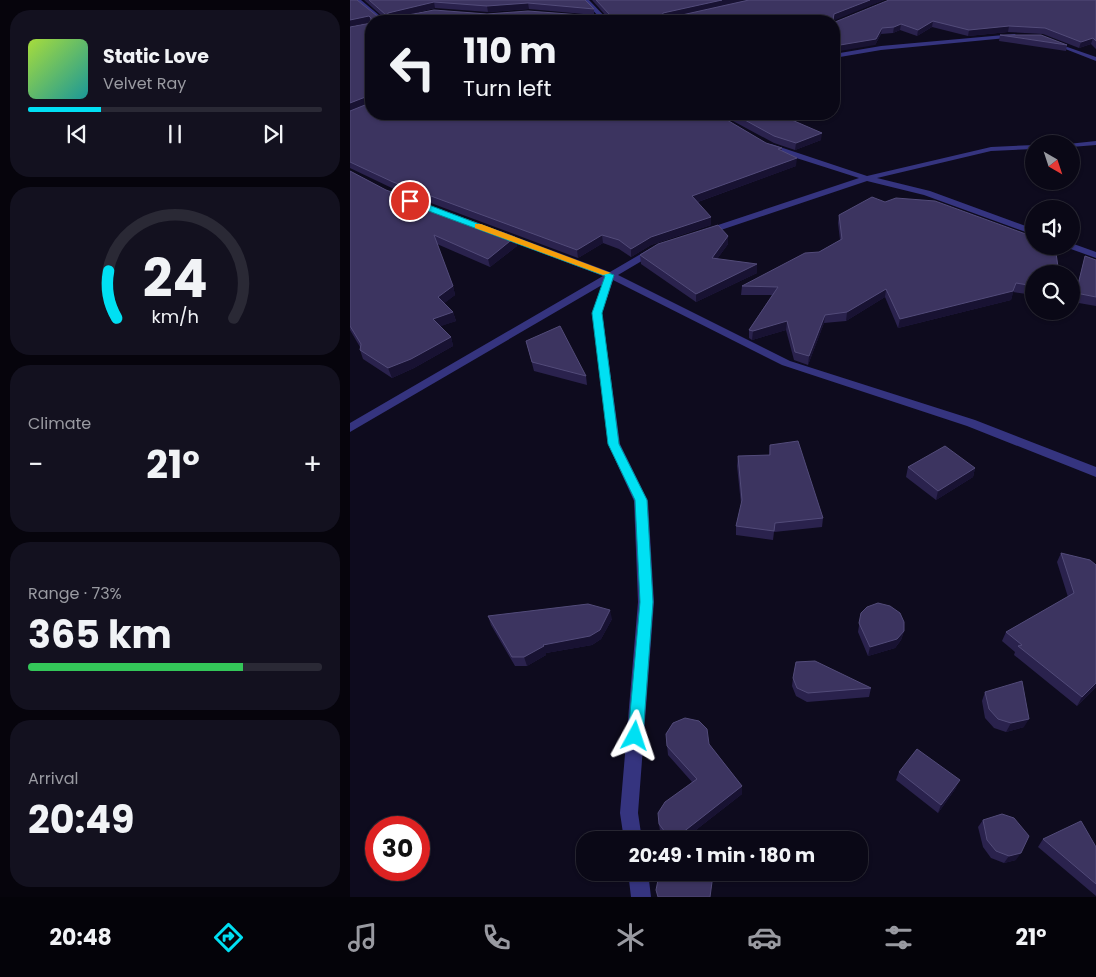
<!DOCTYPE html>
<meta charset="utf-8">
<style>
body{margin:0;font-family:Poppins,sans-serif;background:#13111f;color:#f1f3f6;height:100vh;display:flex;flex-direction:column;font-size:19px;white-space:nowrap}
*{box-sizing:border-box;margin:0}
p{font-size:16px;color:#999aa1}
.icon{flex:none;width:28px;height:28px;fill:none;stroke:currentColor;stroke-width:2;stroke-linecap:round;stroke-linejoin:round}
.map{position:relative;flex:1;overflow:hidden}
.sheet{display:flex;flex-direction:column;gap:10px;padding:10px;background:#06040c;width:350px}
.sheet>*{flex:none}
.hud{position:absolute;left:15px;top:15px;width:475px;height:105px;border-radius:20px;box-shadow:0 1px 4px #0004,0 0 0 1px #2a2935;background:#0a0816;color:#f1f3f6;overflow:hidden}
.needle{width:32px;rotate:141deg}
.fabs{position:absolute;left:675px;top:135px;display:grid;gap:10px}
.fabs a{display:grid;place-items:center;width:55px;height:55px;border-radius:50%;background:#0a0816;box-shadow:0 1px 4px #0004,0 0 0 1px #2a2935;font-size:25px}
.speed{position:absolute;left:15px;top:816px;display:flex;gap:10px;font-size:25px;font-weight:700;text-align:center}
.speed>*{display:grid;place-content:center;width:65px;height:65px;border-radius:50%;background:#0a0816;box-shadow:0 1px 4px #0004,0 0 0 1px #2a2935;line-height:1}
.speed .limit{border:8px solid #d22;background:#fff;color:#111}
.pin{position:absolute;display:grid;place-items:center;width:42px;height:42px;color:#fff;margin:-21px;border:2px solid #fff;border-radius:50%;box-shadow:0 1px 5px #0007}
.me{position:absolute;width:55px;margin:-28px;rotate:5deg;stroke-linejoin:round;filter:drop-shadow(0 0 4px #0008)}
.turn{display:flex;align-items:center;gap:18px;height:105px;padding:0 15px;font-size:22px}
.turn .icon{width:65px;height:65px;stroke-width:2.5}
.turn b{display:block;font-size:35px;line-height:42px}
.big{font-size:38px;font-weight:700;line-height:1.1}
.sheet .card{flex:1;display:flex;flex-direction:column;justify-content:center;gap:8px;min-width:0;padding:0 18px;border-radius:20px;background:#13111f}
.sheet .dial{align-items:center;gap:0}
.dial svg{height:130px;overflow:visible;fill:none;stroke:#2a2935;stroke-width:7;stroke-linecap:round;text-anchor:middle}
.dial text{fill:#f1f3f6;stroke:none}
.song{display:flex;align-items:center;gap:15px}
.cover{width:60px;height:60px;border-radius:8px;background:linear-gradient(135deg,hsl(80 70% 55%),hsl(180 70% 35%))}
.played{height:5px;border-radius:2px;background:linear-gradient(90deg,#00e0f3 25%,#2a2935 25%)}
.keys{display:flex;justify-content:space-around;direction:ltr}
.heat{display:flex;justify-content:space-between;align-items:center;font-size:28px;direction:ltr}
.charge{height:8px;border-radius:4px;background:linear-gradient(90deg,#34c759 73%,#2a2935 0)}
.trip{position:absolute;left:226px;top:831px;width:292px;height:50px;border-radius:20px;background:#0a0816;box-shadow:0 1px 4px #0004,0 0 0 1px #2a2935;font-weight:700;line-height:50px;text-align:center}
.tab-bar{display:flex;height:80px;justify-content:space-around;align-items:center;background:#040309;color:#999aa1}
.tab-bar .icon{width:35px;height:35px}
.tab-bar .current{color:#00e0f3}
.tab-bar b{font-size:22px;color:#f1f3f6}
main{display:flex;flex:1;min-height:0}
.map>svg:first-child{display:block}
.lines{fill:none;stroke-linecap:round;stroke-linejoin:round}
.minor{fill:#35347f;fill-rule:evenodd}
.wall{fill:#2a224d}
.shaded-wall{fill:#181232}
.building{fill:#3c3460;stroke:#524b79}
.route{fill:#00e0f3;stroke:#00929e}
.slow{fill:#f59e0b}
</style>
<main>
<section class="sheet">
<div class="card">
<div class="song"><i class="cover"></i><div><b>Static Love</b><p>Velvet Ray</p></div></div>
<div class="played"></div>
<div class="keys"><svg class="icon" aria-label="previous" viewBox="0 0 24 24"><path d="M18 5L8 12l10 7zM5 5v14"/></svg><svg class="icon" aria-label="pause" viewBox="0 0 24 24"><path d="M8 5v14M16 5v14"/></svg><svg class="icon" aria-label="next" viewBox="0 0 24 24"><path d="M6 5l10 7-10 7zM19 5v14"/></svg></div>
</div>
<div class="card dial"><svg viewBox="0 0 100 80">
<path d="M14 69A42 42 0 1 1 86 69"/>
<path d="M14 69A42 42 0 0 1 9 40" stroke="#00e0f3"/>
<text x="50" y="56" font-size="32" font-weight="700">24</text>
<text x="50" y="72" font-size="11">km/h</text>
</svg></div>
<div class="card"><p>Climate</p>
<div class="heat"><a>−</a><b class="big">21°</b><a>+</a></div>
</div>
<div class="card"><p>Range · 73%</p><b class="big">365 km</b><div class="charge"></div></div>
<div class="card"><p>Arrival</p><b class="big">20:49</b></div>
</section>
<div class="map">
<svg width="746" height="897" viewBox="0 0 746 897">
<rect width="100%" height="100%" fill="#0e0b1e"/>
<g class="lines">
<!-- minor -->
<path class="minor" d="M5 0H11L36 21H30Z
M233 0H239L259 21H253Z
M665 34 667 37 531 50 484 58V54L531 46Z
M700 41 746 57V61L700 43Z
M746 141V145L721 147V144H718Z
M415 144H421L517 176 641 147 684 145V149L641 151 527 178 580 191 684 229V235L574 195 517 181 359 234H353V230L509 178 415 148Z
M150 231 260 272 301 248H307V252L268 275 440 361 625 420 746 467V477L617 426 432 365 263 280 252 313 270 444 298 501 304 602 288 813 292 840H274L270 813 288 602 284 501 258 444 242 313 252 285 0 432V423L253 276 147 236V232Z
M721 243 746 252V258L718 248 717 246H721Z
M278 872H298L301 897H281Z"/>
</g>
<!-- wall -->
<path class="wall" d="M0 0 27 16 33 17 14 0H235L244 9V15L179 9 138 12 85 8 56 15 137 14 257 17 242 0H534L483 20 485 22 746 0V49L741 44 729 48 693 34 658 32 618 36 582 27 567 36 550 30 543 33 531 34 525 45 21 21 432 148V151L446 166 348 202 361 225 301 245 281 257 269 249 253 243 228 258 46 190 0 168V27L21 23V22L0 26Z
M650 35 717 45 716 51 649 41Z
M370 114H428L471 140 445 150 424 143Z
M0 171 36 190 165 237 167 246 140 267 87 244 103 286 105 295 94 303 103 312 106 321 90 326 101 337 103 346 64 368 42 378 13 359 10 350V347L0 330Z
M489 215 684 274V295L663 292 661 300 548 328 535 297 496 321 474 323 458 365 444 360 436 330 402 340 399 338V330L422 295H391L392 286 469 252 490 240 488 223Z
M378 236V244L367 259 407 273 346 302 291 264 290 255Z
M735 256 746 260V306L723 302Z
M176 341 236 376 237 385 184 371Z
M420 445 473 518 472 527 424 532 423 540 386 535V526L391 504 387 466 388 456 419 455Z
M558 467 625 468 623 477 586 500 556 477Z
M711 553 740 560 746 687 727 706 664 655 665 652 652 641 656 632 718 597 707 562Z
M511 613 554 631 551 640 545 648 518 656 508 632Z
M138 616 262 619 251 639 242 645 196 653V655L177 666H165L141 625Z
M443 678 521 688 519 697 457 702 446 696 442 686Z
M635 692 674 727 656 732 644 728 635 718 632 701Z
M316 734 359 744 392 786V794L333 840H316L310 831 309 824 342 782 318 755Z
M549 772 606 788 588 813 546 780Z
M633 820 666 860 654 863 641 858 633 847 628 827Z
M693 839 746 847V896L688 847Z"/>
<!-- shaded-wall -->
<path class="shaded-wall" d="M372 0H398L313 21 312 16 313 13Z
M520 0H534L483 21 484 14Z
M84 2 85 8 40 19 37 16 38 13Z
M178 3 179 9 138 12 137 6Z
M19 16 21 22 0 26V20Z
M583 21 582 27 567 36 568 30Z
M551 24 550 30 543 33 544 27Z
M659 26 658 32 618 36 619 30Z
M532 28 531 34 525 45 484 52V46Z
M743 38 741 44 729 48 731 42Z
M18 96 20 103 0 111V103Z
M472 133 471 140 445 150 446 143Z
M447 158 446 166 342 204V196Z
M361 217V225L301 245 281 257V249L301 237Z
M252 235 253 243 228 258 227 250Z
M378 236V244L362 266V258Z
M165 237 167 246 140 267 138 259Z
M407 264V273L346 302V294Z
M666 283 661 300 548 328 550 319Z
M103 286 105 295 91 306 88 297Z
M536 289 535 297 496 321 497 312Z
M103 312 106 321 86 328 83 319Z
M475 315 474 323 458 365 459 356Z
M437 321 436 330 402 340 403 331Z
M101 337 103 346 64 368 42 378 38 368Z
M625 468 623 477 586 500 588 491Z
M260 610 262 619 251 639 242 645 196 653V655L177 666 174 657 193 645Z
M554 631 551 640 545 648 518 656 520 647Z
M746 683V687L727 706 732 697Z
M679 719 674 727 656 732 661 723Z
M610 780 606 788 588 813 591 805Z
M392 786V794L333 840H323Z
M671 853 666 860 654 863 659 856Z"/>
<!-- building -->
<path class="building" d="M0 0H7L27 16 34 17 36 15 19 0H235L244 9 178 3 137 6 84 2 38 13 37 16 48 17 84 10 137 14 178 11 258 17 260 15 246 0H372L313 13 312 16 323 17 399 0H520L484 14 483 20 485 22 539 0H746V41L743 38 731 42 695 28 659 26 619 30 583 21 568 30 551 24 544 27 532 28 526 39 484 46V48V21H21V114H367L416 143 432 148 428 149 447 158 342 196 361 217 301 237 281 249 269 240 252 235 227 250 43 182 0 162V111L20 103 21 98 18 96 0 103V27L21 23V18L19 16 0 20Z
M650 35H691L717 45Z
M384 114H428L472 133 446 143 424 136Z
M0 171 36 190 165 237 138 259 84 235 103 286 88 297 103 312 83 319 101 337 61 359 38 368 10 350 11 344 0 326Z
M522 197 535 202 546 198 585 201 684 237V246H705L709 274H684V286L666 283 663 291 550 319 536 289 497 312 475 315 459 356 445 352 437 321 403 331 399 330 428 287 392 286 455 253 469 252 492 239 489 215Z
M368 225 378 236 362 258 407 264 346 294 290 255 308 244Z
M735 256 746 260V297L726 293Z
M210 326 236 376 182 362 176 341Z
M448 441 473 518 425 523 424 531 386 526 392 500 388 456 420 455V445Z
M595 446 625 468 588 491 558 467Z
M711 553 740 560 746 565V683L732 697 668 646 672 645 656 632 724 593Z
M528 603 540 606 550 613 554 622V631L547 639 520 647 509 623 511 613 517 607Z
M238 604 260 610 250 630 240 636 193 645 194 646 174 657H162L138 616Z
M465 661 521 688 458 693 447 688 443 678 446 662Z
M672 681 679 719 661 723 648 719 639 709 635 692Z
M335 718 349 721 357 729 359 744 392 786 323 840H321L309 824 308 813 315 802 347 779 317 746 316 734 323 723Z
M567 749 610 780 591 805 549 772Z
M652 814 664 818 679 836 671 853 659 856 646 851 637 840 633 820Z
M731 821 746 847V884L693 839Z
M310 872H358L362 882 360 897H308L306 890 309 875Z"/>
<!-- route -->
<path class="route" d="M57 199H63L264 275 252 313 269 444 297 500 303 602 293 736 291 741 285 743 280 741 278 736 290 602 285 500 258 444 242 313 255 276 57 203Z"/>
<!-- slow -->
<path class="slow" d="M125 224H131L261 273 253 275 125 228Z"/>
</svg>
<div class="fabs">
<a><svg class="needle" viewBox="-14 -14 28 28"><path d="M0-13l5 13h-10z" fill="#e53935"/><path d="M0 13l5-13h-10z" fill="#999aa1"/></svg></a>
<a><svg class="icon" aria-label="sound" viewBox="0 0 24 24"><path d="M4 9h4l5-4v14l-5-4H4zM17 9q2 3 0 6"/></svg></a>
<a><svg class="icon" aria-label="search" viewBox="0 0 24 24"><circle cx="10" cy="10" r="6"/><path d="M15 15l6 6"/></svg></a>
</div>
<div class="speed"><div class="limit">30</div></div>
<div class="pin" style="left:60px;top:201px;background:#d93025"><svg class="icon" aria-label="arrive" viewBox="0 0 24 24"><path d="M6 21V4h12l-3 4 3 4H6"/></svg></div>
<svg class="me" style="left:285px;top:736px" viewBox="-20 -20 40 40"><path d="M0-17L14 15 0 8-14 15z" fill="#00e0f3" stroke="#fff" stroke-width="4"/></svg>
<div class="trip">20:49 · 1 min · 180 m</div>
<div class="hud">
<div class="turn"><svg class="icon" aria-label="left" viewBox="0 0 24 24"><path d="M17 20v-9H6M10 6l-5 5 5 5"/></svg><div><b>110 m</b>Turn left</div></div>
</div>
</div>
</main>
<nav class="tab-bar">
<b>20:48</b>
<svg class="icon current" aria-label="directions" viewBox="0 0 24 24"><path d="M12 3l9 9-9 9-9-9zM9 14v-3h6M13 9l2 2-2 2"/></svg>
<svg class="icon" aria-label="music" viewBox="0 0 24 24"><path d="M9 18V5l10-2v13"/><circle cx="6" cy="18" r="3"/><circle cx="16" cy="16" r="3"/></svg>
<svg class="icon" aria-label="phone" viewBox="0 0 24 24"><path d="M5 4h4l2 5-3 2q2 4 5 5l2-3 5 2v4C11 20 4 13 5 4z"/></svg>
<svg class="icon" aria-label="climate" viewBox="0 0 24 24"><path d="M12 3v18M4 7l16 10M4 17L20 7"/></svg>
<svg class="icon" aria-label="car" viewBox="0 0 24 24"><path d="M5 17H2v-5l4-1 3-4h7l3 4 3 1v5h-3M9 17h6M6 11h13"/><circle cx="7" cy="17" r="2"/><circle cx="17" cy="17" r="2"/></svg>
<svg class="icon" aria-label="filters" viewBox="0 0 24 24"><path d="M4 7h16M4 17h16"/><circle cx="9" cy="7" r="2"/><circle cx="15" cy="17" r="2"/></svg>
<b>21°</b>
</nav>
